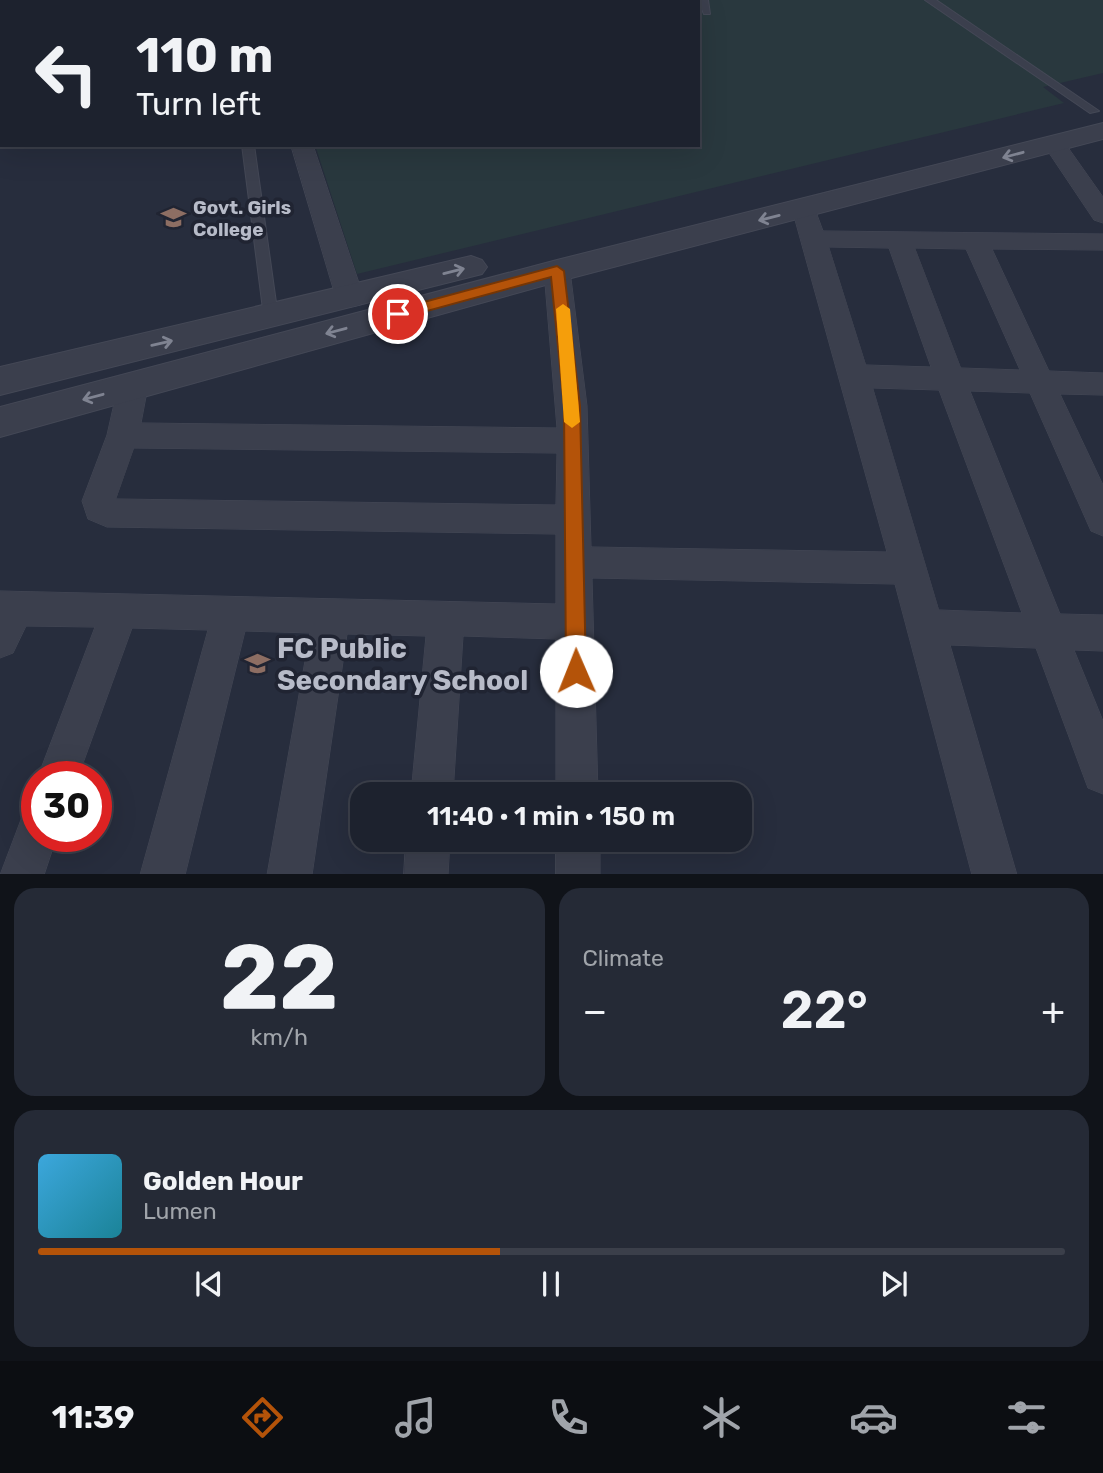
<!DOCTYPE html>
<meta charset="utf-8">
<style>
body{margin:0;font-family:Rubik,sans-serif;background:#252a36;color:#f1f3f6;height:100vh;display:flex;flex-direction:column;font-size:26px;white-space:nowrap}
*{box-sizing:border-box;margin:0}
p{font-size:23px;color:#a0a4aa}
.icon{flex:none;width:38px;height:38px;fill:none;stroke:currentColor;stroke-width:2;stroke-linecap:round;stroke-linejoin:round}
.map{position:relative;height:874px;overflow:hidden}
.details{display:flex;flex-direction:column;gap:14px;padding:14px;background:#101319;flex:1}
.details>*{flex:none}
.guide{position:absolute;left:0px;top:0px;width:700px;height:147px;box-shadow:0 7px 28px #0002,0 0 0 2px #3b3f4a;background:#1d222e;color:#f1f3f6;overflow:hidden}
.speed{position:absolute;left:21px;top:761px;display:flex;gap:14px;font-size:35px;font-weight:700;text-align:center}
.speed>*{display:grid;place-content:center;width:91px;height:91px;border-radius:50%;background:#1d222e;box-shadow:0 7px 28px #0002,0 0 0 2px #3b3f4a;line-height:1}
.speed .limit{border:10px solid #d22;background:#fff;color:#111}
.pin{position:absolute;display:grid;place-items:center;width:60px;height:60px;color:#fff;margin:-30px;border:4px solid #fff;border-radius:50%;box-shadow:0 2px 7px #0007}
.me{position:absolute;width:77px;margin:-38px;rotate:359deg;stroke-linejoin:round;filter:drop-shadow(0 0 5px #0008)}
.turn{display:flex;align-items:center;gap:24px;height:147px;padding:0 21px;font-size:32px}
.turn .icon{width:91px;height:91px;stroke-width:2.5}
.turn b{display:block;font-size:49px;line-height:60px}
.big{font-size:52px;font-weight:600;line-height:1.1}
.details .widget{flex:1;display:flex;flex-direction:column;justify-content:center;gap:10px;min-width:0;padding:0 24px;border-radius:21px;background:#252a36}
.details .dial{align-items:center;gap:0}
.dial b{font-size:91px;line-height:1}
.song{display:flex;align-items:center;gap:21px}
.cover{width:84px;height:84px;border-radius:10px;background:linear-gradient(135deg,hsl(200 70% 55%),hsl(190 70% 35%))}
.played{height:7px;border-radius:4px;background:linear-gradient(90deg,#b45309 45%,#3b3f4a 45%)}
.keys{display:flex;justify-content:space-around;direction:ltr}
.heat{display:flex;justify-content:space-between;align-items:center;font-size:38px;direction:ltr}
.details .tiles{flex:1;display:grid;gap:14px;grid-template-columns:1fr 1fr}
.widget:last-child{grid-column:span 2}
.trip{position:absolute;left:350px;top:782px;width:402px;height:70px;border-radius:21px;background:#1d222e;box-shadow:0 7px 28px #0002,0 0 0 2px #3b3f4a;font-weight:600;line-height:70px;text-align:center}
.tabs{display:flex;height:112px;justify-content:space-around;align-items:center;background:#0c0e12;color:#a0a4aa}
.tabs .icon{width:49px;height:49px}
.tabs .active{color:#b45309}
.tabs b{font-size:32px;color:#f1f3f6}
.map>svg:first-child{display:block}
.green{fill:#29383e}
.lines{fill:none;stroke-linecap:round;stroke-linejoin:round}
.service-casing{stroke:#444856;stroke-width:2}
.minor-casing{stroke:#444856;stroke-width:1}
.tertiary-casing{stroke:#444856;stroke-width:2}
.service{fill:#3b3f4d;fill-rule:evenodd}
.minor{fill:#3b3f4d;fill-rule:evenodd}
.tertiary{fill:#3b3f4d;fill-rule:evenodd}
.oneway{stroke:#7f8391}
.route{fill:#b45309;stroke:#753606;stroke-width:2}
.slow{fill:#f59e0b}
.labels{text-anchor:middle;stroke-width:7;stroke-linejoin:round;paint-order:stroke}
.far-poi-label{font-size:19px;font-weight:bold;fill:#b7bbc8;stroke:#202432;text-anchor:start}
.near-poi-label{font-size:28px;font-weight:bold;fill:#b7bbc8;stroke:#202432;text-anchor:start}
</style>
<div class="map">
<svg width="1103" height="875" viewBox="0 0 1103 875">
<rect width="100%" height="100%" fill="#272d3d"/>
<!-- green -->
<path class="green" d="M268 0H1103V73L1043 87 1064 103 357 274 315 145H698V2Z"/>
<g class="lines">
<defs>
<path id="service" d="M698 0H708L710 14H704Z
M925 0H936L1099 111 1090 113Z
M242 145H254L278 317 271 322 264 317Z"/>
<path id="minor" d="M248 0H266V2H248Z
M1054 137 1062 139 1103 197V223L1094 220 1043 144 1046 139Z
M291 145H313L364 298 360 305 350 307 340 305 336 298Z
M804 201 813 204 823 231 1103 234V250L992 249 1049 371 1103 373V395L1060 394 1103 485V536L1091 531 1030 393 970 391 1060 614 1103 615V651L1074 650 1103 721V794L1088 788 1036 648 950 645 1017 875H972L895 584 592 578 598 794H556V639L463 636 453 794H411L426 636 347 634 312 875H267L310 633 245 631 185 875H140L208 630 132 628 78 777 37 779 95 627 26 626 13 653 0 658V591L556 604V534L107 527 88 519 82 501 107 435 118 386 122 378 133 375 144 378 148 386 141 423 557 428 544 271 548 265 557 262 566 265 570 271 587 406 591 547 887 552 792 209 795 204ZM829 247 889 248 931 367 866 365ZM915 248 966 249 1020 370 961 368ZM873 388 939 390 1022 613 939 610ZM134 448 557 453 556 505 116 499Z
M37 810V836H57L44 875H0L22 817Z
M406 840H450L448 875H404Z
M556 840H600V875H556Z"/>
<path id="tertiary" d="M1103 123V139L560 281 0 437V407L557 260Z
M471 256 482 260 487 267 482 274 0 395V367Z"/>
</defs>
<!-- service casing -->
<use href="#service" class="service-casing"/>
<!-- minor casing -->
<use href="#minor" class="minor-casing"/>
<!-- tertiary casing -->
<use href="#tertiary" class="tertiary-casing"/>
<!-- service -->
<use href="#service" class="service"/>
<!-- minor -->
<use href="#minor" class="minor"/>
<!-- tertiary -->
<use href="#tertiary" class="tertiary"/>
</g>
<!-- one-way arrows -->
<defs><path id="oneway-shaft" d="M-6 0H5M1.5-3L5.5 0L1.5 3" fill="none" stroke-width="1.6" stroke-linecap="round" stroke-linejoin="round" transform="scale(1.75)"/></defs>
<g class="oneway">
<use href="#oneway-shaft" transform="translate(1013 155) rotate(165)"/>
<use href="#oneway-shaft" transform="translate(769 218) rotate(166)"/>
<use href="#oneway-shaft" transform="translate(454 271) rotate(-14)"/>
<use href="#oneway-shaft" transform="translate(336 331) rotate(165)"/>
<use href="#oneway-shaft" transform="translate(162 343) rotate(-13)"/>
<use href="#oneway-shaft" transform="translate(93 397) rotate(165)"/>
</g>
<!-- route -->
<path class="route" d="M557 266 564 271 580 406 586 671 583 678 576 680 569 678 566 671 564 406 551 277 398 319 391 314 398 309Z"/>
<!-- slow -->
<path class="slow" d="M563 304 570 309 580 422 572 428 564 422 556 309Z"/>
<!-- icons -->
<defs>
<symbol id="school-bare" viewBox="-9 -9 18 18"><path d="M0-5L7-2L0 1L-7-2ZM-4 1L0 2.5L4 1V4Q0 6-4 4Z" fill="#8d6e63" stroke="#202432" stroke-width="2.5" paint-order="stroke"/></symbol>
</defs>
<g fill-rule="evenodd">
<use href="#school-bare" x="156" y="200" width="35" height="35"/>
<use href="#school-bare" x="240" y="646" width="35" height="35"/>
</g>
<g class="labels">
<!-- far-poi labels -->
<g class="far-poi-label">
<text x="193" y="214">Govt. Girls<tspan x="193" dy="22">College</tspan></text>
</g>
<!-- near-poi labels -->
<g class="near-poi-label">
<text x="277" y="658">FC Public<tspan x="277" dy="32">Secondary School</tspan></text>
</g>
</g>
</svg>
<div class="speed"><div class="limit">30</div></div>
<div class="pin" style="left:398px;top:314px;background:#d93025"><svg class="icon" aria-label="arrive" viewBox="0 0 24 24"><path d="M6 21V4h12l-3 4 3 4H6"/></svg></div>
<svg class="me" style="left:576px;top:671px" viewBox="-20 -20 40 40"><circle r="19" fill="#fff"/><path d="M0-13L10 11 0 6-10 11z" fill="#b45309"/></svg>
<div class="trip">11:40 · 1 min · 150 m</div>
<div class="guide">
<div class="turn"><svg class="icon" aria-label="left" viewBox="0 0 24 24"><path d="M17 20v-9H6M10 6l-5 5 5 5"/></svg><div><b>110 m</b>Turn left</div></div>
</div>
</div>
<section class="details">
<div class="tiles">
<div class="widget dial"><b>22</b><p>km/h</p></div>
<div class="widget"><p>Climate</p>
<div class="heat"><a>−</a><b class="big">22°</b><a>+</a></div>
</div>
<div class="widget">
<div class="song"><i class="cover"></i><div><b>Golden Hour</b><p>Lumen</p></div></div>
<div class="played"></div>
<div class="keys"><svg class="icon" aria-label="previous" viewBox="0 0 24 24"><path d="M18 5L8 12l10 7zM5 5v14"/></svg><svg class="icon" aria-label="pause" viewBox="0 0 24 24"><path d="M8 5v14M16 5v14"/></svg><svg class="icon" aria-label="next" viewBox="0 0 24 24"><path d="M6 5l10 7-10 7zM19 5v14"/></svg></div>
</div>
</div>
</section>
<nav class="tabs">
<b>11:39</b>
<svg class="icon active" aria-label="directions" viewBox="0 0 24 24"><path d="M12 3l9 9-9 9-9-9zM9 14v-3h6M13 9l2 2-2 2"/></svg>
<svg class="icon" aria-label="music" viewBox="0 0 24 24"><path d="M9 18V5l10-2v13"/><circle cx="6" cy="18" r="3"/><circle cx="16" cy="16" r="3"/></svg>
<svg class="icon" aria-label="phone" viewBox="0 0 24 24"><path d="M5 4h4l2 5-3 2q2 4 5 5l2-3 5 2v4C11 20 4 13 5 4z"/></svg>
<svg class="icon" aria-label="climate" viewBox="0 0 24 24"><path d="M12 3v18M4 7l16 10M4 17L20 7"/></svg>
<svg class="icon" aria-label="car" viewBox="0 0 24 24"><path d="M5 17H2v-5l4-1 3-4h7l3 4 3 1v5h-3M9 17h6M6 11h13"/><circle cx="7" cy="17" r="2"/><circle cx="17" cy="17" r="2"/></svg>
<svg class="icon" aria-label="filters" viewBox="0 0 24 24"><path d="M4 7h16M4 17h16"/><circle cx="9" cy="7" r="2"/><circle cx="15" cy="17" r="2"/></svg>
</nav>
